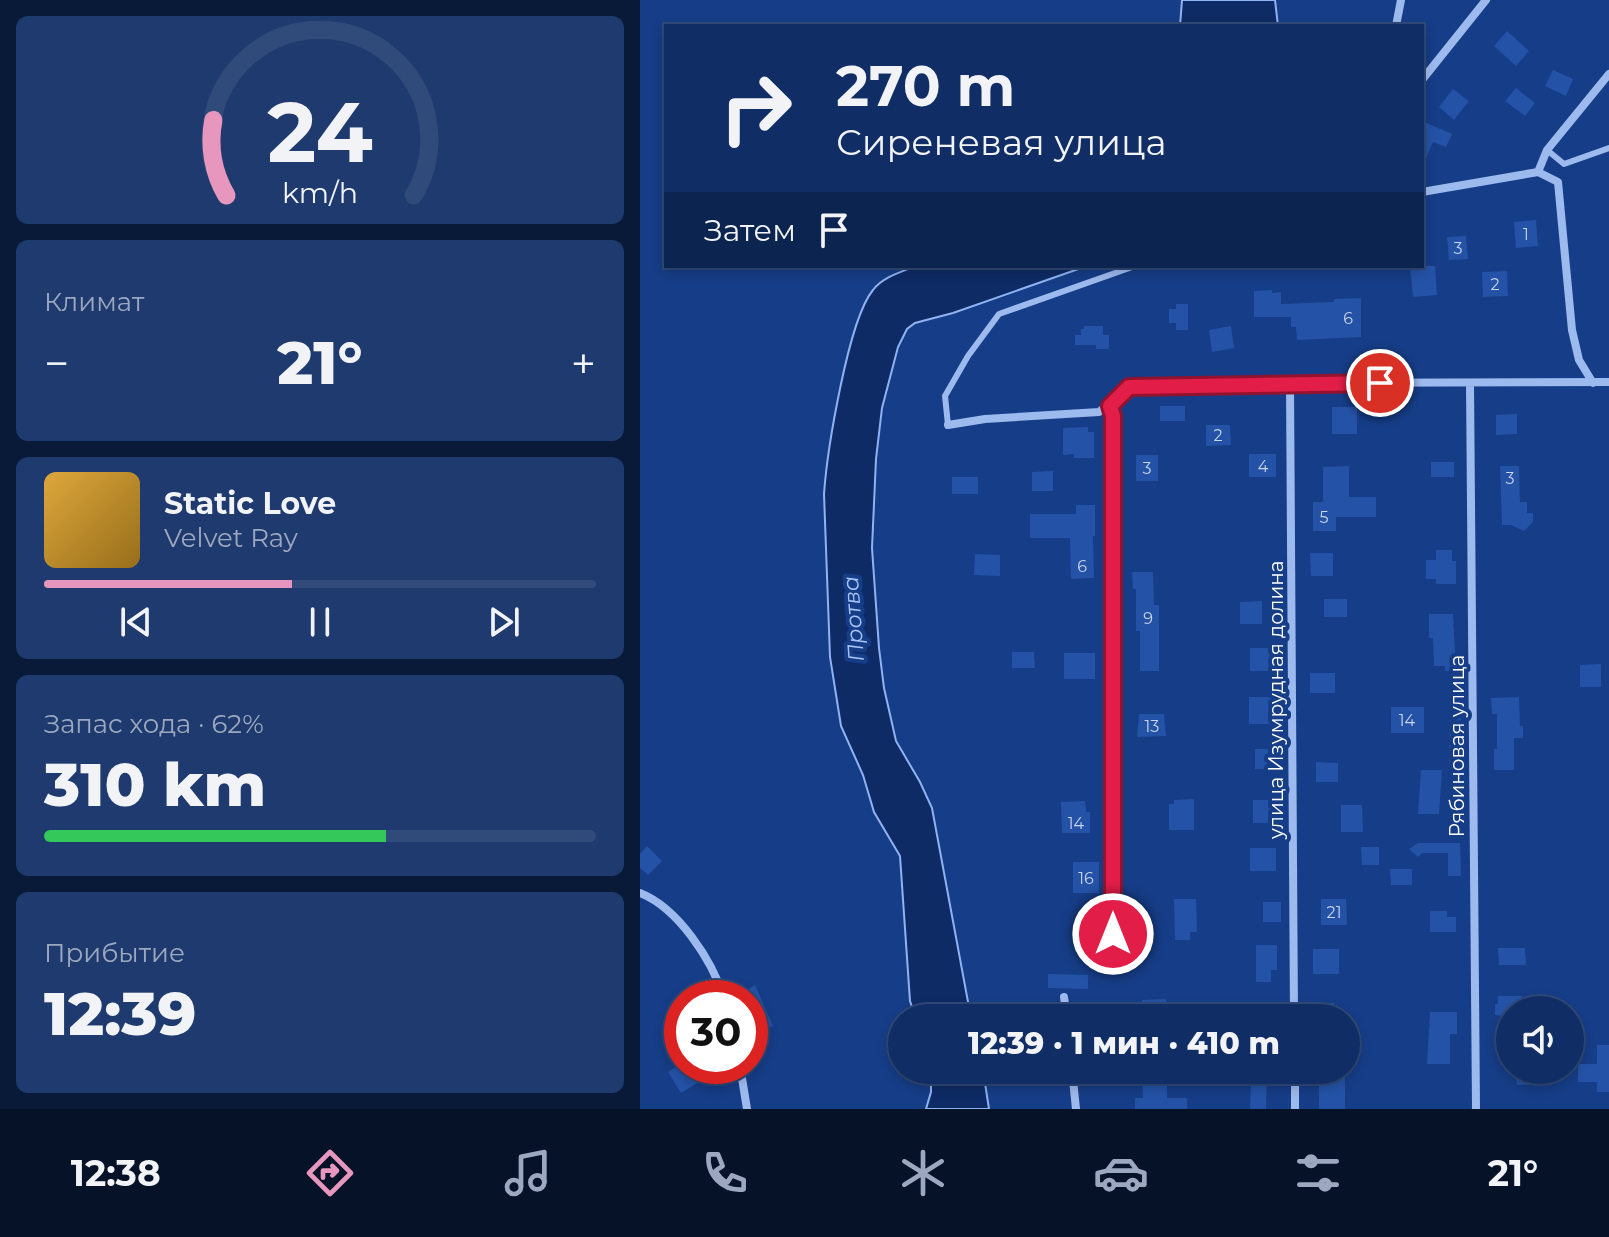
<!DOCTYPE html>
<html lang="ru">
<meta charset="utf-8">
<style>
body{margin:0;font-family:Montserrat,sans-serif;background:#1e3a6e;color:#f1f3f6;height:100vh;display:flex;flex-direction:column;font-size:30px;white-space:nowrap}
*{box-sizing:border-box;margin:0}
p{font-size:26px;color:#9ca8bf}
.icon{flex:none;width:44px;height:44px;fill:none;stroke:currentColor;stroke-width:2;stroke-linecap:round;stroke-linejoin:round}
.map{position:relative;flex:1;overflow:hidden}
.side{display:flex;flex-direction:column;gap:16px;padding:16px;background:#091938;width:640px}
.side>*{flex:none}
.banner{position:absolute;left:24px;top:24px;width:760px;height:244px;border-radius:0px;box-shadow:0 4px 12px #0003,0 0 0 2px #304a79;background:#102e65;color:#f1f3f6;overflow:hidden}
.fabs{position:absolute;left:856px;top:996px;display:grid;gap:16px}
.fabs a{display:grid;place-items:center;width:88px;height:88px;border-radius:50%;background:#102e65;box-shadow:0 4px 12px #0003,0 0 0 2px #304a79;font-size:40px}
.speed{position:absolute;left:24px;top:980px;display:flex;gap:16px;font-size:40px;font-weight:700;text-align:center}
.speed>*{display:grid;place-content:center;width:104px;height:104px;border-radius:50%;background:#102e65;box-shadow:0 4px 12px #0003,0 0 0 2px #304a79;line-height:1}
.speed .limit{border:12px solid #d22;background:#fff;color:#111}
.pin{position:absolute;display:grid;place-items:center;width:68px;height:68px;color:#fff;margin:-34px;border:4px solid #fff;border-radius:50%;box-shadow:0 2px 8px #0007}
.me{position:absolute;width:88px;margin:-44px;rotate:0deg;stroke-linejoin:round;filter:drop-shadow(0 0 6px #0008)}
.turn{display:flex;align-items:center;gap:28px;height:168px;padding:0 40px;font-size:36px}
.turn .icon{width:104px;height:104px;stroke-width:2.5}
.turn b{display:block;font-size:56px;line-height:68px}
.then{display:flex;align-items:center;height:76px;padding:0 40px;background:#0003;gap:16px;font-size:30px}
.big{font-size:60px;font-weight:800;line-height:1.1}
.side .widget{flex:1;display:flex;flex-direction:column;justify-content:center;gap:12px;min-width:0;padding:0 28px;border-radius:12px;background:#1e3a6e}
.side .dial{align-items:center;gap:0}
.dial svg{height:208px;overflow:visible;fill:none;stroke:#304a79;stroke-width:7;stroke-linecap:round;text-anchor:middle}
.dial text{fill:#f1f3f6;stroke:none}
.song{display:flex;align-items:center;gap:24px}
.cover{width:96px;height:96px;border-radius:12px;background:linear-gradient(135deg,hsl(40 70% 55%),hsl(40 70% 35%))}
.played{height:8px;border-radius:4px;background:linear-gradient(90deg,#e797bd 45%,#304a79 45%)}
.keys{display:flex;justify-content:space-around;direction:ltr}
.heat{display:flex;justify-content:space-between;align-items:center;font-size:44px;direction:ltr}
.charge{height:12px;border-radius:6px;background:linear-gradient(90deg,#34c759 62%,#304a79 0)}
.trip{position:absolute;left:248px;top:1004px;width:472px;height:80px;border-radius:40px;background:#102e65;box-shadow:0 4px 12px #0003,0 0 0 2px #304a79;font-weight:800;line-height:80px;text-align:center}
.dock{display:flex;height:128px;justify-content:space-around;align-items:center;background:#061228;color:#9ca8bf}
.dock .icon{width:56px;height:56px}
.dock .current{color:#e797bd}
.dock b{font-size:36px;color:#f1f3f6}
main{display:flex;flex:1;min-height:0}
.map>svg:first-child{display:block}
.water{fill:#0e2b65;stroke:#8fb3f1;stroke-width:2}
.building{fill:#2452a6}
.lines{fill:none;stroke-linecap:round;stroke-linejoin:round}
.service{stroke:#9dbaee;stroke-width:6}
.minor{stroke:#9dbaee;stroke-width:8}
.route-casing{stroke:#92132f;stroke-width:20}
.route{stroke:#e11d48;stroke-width:14}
.labels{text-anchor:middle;stroke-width:8;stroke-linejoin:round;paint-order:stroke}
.number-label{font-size:16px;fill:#c8d4e9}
.street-label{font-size:20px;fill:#fff;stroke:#163d87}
.water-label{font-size:22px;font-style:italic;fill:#a8c4f5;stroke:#163d87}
</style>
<main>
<section class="side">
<div class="widget dial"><svg viewBox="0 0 100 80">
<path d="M14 69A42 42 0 1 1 86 69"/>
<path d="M14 69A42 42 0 0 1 9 40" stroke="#e797bd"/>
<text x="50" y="56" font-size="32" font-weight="700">24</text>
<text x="50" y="72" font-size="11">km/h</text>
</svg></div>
<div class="widget"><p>Климат</p>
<div class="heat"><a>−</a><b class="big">21°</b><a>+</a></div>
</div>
<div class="widget">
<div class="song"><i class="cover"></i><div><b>Static Love</b><p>Velvet Ray</p></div></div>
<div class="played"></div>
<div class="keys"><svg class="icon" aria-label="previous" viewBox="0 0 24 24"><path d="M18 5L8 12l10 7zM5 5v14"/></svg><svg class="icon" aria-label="pause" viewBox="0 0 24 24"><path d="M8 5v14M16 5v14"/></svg><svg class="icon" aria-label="next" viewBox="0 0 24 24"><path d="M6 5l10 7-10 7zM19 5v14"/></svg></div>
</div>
<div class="widget"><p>Запас хода · 62%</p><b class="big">310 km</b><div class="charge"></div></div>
<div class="widget"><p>Прибытие</p><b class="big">12:39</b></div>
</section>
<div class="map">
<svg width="969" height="1109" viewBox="0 0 969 1109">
<rect width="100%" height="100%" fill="#163d87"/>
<!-- water -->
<path class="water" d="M542 0H635L638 26H540Z
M276 266H447L313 313 275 323 267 329 258 347 242 408 236 459 232 548 239 648 244 688 256 741 280 782 292 808 331 1018H276L270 1001 260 856 234 812 223 775 201 726 190 657 184 494C187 452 208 320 233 290 243 277 261 272 276 266Z
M291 1070H343L349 1109H286L291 1092Z"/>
<!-- building -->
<path class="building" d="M867 31 889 51 876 66 854 46Z
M913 70 933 79 926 96 905 86Z
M876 88 895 103 885 116 865 101Z
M813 89 829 101 814 120 799 107Z
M782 121 812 134 806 147 793 142 782 168Z
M896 220 898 246 876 248 874 222Z
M826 236 828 259 809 260 807 237Z
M770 266H795L797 295 773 297Z
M867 271 868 296 843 297 842 272Z
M632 290V293L641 292V304L694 302V299L721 298V337L657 340 656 327H651V317H614V291Z
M536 304H548V330H536V323H529V309H536Z
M444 326H463V335H469V349H456V345H435V335H441V329H444Z
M591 326 594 348 572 352 569 330Z
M520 406H545V421H520Z
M692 407H717V434H692Z
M877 414V434L856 435V415Z
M566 425H590L591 445 566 446Z
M448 427V432H454V458H434V454L423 455V428Z
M609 454H636V477H609Z
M496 455H518V481H496Z
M791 462H814V477H791Z
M709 466V497H736V517H696V531H673V502H683V467Z
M860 466H879L880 502H887V513H893V522L884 531 871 525H862Z
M413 471V491H392V472Z
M312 477H338V494H312Z
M436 505H455V536H453L454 578 431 579 430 538H390V514H436Z
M796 550H812V561H816V584H796V579H786V560H796Z
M670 553H693V576H671Z
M335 554 360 555V576L334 575Z
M492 572H513L514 605H519V671H500V631H496V589H493Z
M684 599H707V617H684Z
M622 601V624H600V602Z
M789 614H813L816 671H805V666H794L793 638H789Z
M610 648H634L635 671H610Z
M372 652H394L395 668H372Z
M424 653H455V679H424Z
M961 664V687H940V665Z
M670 673H695V693H670Z
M609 697H633V724H609Z
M879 697 880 726H883V738H874V770H854V749H857V714H852L851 698Z
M751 707H784V733H751Z
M499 714H524L526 736 497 737Z
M810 716H821L822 763H809Z
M615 749H636V769H615Z
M676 762 698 763V782H676Z
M781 770H802L799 814H778Z
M554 799V830H529V804H534V800Z
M613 800H642V823H613Z
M445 801 446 812H450V833H422L421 802Z
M701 805H722L723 832H701Z
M778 843H820L821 876H808V853H782L778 857 769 849Z
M7 846 22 861 8 875 0 868V854Z
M721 847H739V865H722Z
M610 848H636V871H610Z
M433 862H459V893H433Z
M750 869H772V885H751Z
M534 899H556L557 932H550V940H535Z
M681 899H706L707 925H681Z
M623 902H641V922H623Z
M790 911H807V917H816V932H790Z
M444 918H462L463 964 445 965Z
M616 945H637V970H631V982H616Z
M858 948H885L886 965H859Z
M673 949H699V974H673Z
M408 974 448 975V989L408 988Z
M115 985 133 1026 128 1028 123 1021 115 1024 110 1014 117 1011 104 992Z
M858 996H882L883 1010H870V1017L855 1015V1004H858Z
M526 999 527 1018H502V1000Z
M669 1003H694V1018H669Z
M606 1004H632V1018H606Z
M790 1012H817V1034H810V1064H787Z
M957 1045H969V1092H957V1082H938V1064H957Z
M37 1066H49L59 1082 41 1093 28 1072Z
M502 1070H527V1098H547V1109H495V1098H503Z
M593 1070H627L626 1109H610L611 1083H593Z
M679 1070H705V1109H679Z
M876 1070H906V1084L877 1085Z"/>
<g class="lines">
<!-- service -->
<path class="service" d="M907 150 924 164 969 148
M308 425 305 396 328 356 359 314 495 266"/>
<!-- minor -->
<path class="minor" d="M756 26 761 0
M782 80 846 0
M898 172 907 150 969 74
M782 192 898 172 918 182 932 330 939 360 953 383
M650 383 654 1018
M830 383 836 1109
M470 406 473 416V965
M308 425 345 419 459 412 489 387 650 383 969 382
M0 893C38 908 72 960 84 998
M424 997 427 1018
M100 1066 107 1109
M432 1070 436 1109
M655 1070V1109"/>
</g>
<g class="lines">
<defs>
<path id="route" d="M473 934V416L470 406 489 387 740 383"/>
</defs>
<!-- route casing -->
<use href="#route" class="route-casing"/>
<!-- route -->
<use href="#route" class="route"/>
</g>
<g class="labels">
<!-- number labels -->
<g class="number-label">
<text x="886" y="240">1</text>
<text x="818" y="254">3</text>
<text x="855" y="290">2</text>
<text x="708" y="324">6</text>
<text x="578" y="441">2</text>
<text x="623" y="472">4</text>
<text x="507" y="474">3</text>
<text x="870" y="484">3</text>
<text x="684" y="523">5</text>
<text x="442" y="572">6</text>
<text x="508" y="624">9</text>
<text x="767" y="726">14</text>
<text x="512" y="732">13</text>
<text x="436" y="829">14</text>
<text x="446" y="884">16</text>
<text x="694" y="918">21</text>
</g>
<!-- street labels -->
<g class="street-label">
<text transform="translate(636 700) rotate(-90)" y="7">улица Изумрудная долина</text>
<text transform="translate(817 746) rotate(-90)" y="7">Рябиновая улица</text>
</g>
<!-- water labels -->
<g class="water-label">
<text transform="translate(213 619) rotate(-94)" y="8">Протва</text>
</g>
</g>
</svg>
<div class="fabs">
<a><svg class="icon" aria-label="sound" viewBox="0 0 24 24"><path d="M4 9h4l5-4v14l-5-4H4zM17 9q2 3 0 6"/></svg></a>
</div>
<div class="speed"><div class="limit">30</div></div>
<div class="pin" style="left:740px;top:383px;background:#d93025"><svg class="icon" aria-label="arrive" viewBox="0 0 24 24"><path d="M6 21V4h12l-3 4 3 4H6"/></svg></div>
<svg class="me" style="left:473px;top:934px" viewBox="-20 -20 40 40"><circle r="17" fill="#e11d48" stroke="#fff" stroke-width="3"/><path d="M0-11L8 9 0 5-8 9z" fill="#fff"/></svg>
<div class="trip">12:39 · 1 мин · 410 m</div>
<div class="banner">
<div class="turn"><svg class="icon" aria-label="right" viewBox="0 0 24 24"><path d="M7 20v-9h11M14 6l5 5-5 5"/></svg><div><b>270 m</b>Сиреневая улица</div></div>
<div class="then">Затем<svg class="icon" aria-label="arrive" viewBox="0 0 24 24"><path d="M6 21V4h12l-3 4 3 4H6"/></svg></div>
</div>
</div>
</main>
<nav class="dock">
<b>12:38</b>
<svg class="icon current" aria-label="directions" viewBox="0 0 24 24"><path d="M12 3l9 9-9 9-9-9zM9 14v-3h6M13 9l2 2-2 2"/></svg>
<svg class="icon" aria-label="music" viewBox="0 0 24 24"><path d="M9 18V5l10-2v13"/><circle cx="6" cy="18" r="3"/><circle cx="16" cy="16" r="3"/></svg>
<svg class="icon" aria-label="phone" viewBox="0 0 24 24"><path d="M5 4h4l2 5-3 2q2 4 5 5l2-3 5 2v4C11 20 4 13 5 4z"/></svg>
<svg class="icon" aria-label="climate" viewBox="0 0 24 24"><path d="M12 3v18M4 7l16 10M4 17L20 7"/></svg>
<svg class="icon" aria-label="car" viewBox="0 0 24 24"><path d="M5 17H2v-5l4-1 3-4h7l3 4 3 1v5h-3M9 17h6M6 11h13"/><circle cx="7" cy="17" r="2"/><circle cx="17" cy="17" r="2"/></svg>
<svg class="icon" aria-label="filters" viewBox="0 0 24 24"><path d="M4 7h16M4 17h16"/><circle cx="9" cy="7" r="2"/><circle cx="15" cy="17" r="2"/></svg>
<b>21°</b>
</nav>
